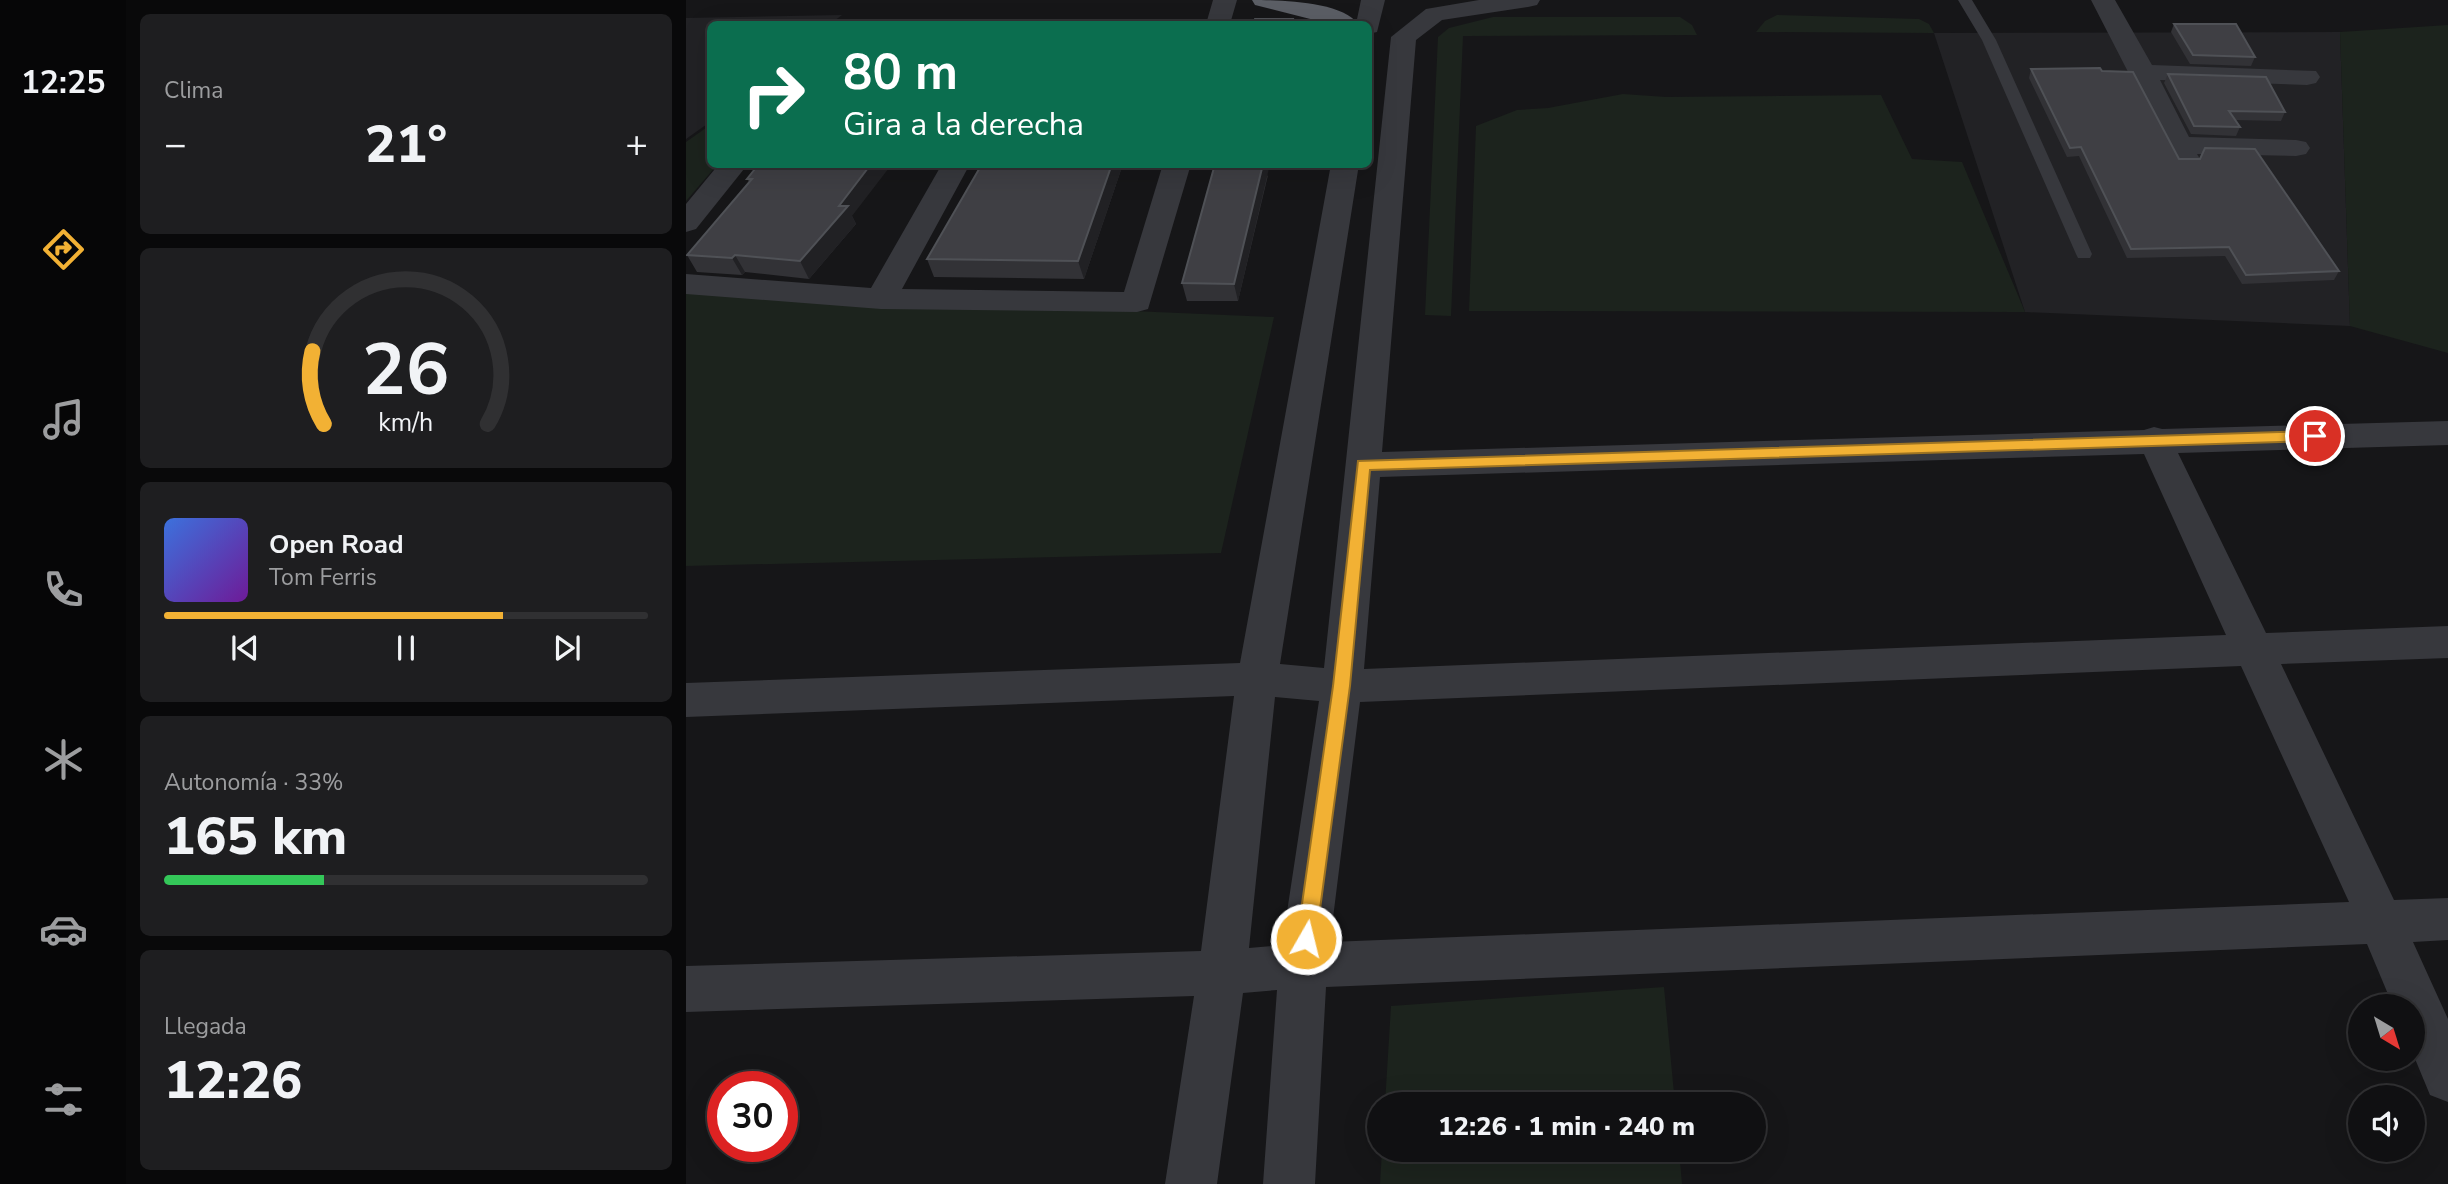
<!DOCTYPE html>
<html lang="es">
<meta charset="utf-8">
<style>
body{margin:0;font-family:"Nunito Sans",sans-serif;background:#1e1e20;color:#f1f3f6;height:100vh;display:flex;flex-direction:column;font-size:26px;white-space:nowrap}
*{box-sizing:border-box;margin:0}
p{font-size:23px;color:#9c9d9f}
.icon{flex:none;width:38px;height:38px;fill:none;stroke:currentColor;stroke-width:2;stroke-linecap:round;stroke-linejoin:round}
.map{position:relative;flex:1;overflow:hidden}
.details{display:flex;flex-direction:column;gap:14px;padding:14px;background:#09090a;width:560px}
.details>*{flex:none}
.guide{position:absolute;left:21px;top:21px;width:665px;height:147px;border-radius:10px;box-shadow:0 7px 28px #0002,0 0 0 2px #303032;background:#0b6e4f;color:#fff;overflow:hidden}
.needle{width:46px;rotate:142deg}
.controls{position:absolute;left:1662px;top:994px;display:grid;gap:14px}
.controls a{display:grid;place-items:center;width:77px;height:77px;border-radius:50%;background:#101012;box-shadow:0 7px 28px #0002,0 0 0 2px #303032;font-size:35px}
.speed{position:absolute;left:21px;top:1071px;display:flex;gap:14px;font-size:35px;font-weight:700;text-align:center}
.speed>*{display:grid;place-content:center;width:91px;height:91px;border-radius:50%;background:#101012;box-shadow:0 7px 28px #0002,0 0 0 2px #303032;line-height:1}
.speed .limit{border:10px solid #d22;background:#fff;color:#111}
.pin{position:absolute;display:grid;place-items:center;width:60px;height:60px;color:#fff;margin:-30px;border:4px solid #fff;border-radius:50%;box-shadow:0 2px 7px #0007}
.me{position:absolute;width:77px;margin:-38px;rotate:8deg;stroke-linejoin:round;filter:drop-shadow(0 0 5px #0008)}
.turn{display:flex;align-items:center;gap:24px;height:147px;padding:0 21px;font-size:32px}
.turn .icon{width:91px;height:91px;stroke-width:2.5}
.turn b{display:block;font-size:49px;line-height:60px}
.big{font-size:52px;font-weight:800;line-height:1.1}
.details .tile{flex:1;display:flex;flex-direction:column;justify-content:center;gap:10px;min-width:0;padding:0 24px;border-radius:10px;background:#1e1e20}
.details .dial{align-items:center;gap:0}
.dial svg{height:182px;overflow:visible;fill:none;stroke:#303032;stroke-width:7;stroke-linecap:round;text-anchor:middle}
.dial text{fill:#f1f3f6;stroke:none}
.song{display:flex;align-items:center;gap:21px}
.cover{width:84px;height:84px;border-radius:10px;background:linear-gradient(135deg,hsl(220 70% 55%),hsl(280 70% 35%))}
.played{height:7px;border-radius:4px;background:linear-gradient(90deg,#f2b134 70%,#303032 70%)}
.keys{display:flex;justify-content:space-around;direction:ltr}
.heat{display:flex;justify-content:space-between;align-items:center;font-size:38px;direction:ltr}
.charge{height:10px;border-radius:5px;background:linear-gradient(90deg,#34c759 33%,#303032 0)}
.trip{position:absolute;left:681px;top:1092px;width:399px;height:70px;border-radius:35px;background:#101012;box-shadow:0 7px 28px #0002,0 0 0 2px #303032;font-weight:800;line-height:70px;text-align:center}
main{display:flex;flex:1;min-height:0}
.menu{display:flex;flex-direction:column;width:126px;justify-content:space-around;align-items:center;background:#060607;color:#9c9d9f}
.menu .icon{width:49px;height:49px}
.menu .active{color:#f2b134}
.menu b{font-size:32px;color:#f1f3f6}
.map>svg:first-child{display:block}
.built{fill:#222225}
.green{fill:#1c231d}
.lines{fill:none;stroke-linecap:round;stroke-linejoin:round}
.service{fill:#37383d;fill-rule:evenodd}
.minor{fill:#37383d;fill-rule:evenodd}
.trunk{fill:#5b5e65;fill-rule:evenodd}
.wall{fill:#323236}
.shaded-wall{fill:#212124}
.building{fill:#3f3f44;stroke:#4f5156;stroke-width:2}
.route{fill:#f2b134;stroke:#9d7322;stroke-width:2}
</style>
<main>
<nav class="menu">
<b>12:25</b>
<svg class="icon active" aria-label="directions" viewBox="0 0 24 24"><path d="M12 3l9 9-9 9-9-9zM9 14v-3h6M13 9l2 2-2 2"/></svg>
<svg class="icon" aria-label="music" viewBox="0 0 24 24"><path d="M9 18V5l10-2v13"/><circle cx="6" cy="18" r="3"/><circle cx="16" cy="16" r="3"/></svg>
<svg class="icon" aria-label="phone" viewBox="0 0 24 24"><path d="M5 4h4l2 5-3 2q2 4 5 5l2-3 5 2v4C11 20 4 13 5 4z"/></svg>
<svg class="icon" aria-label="climate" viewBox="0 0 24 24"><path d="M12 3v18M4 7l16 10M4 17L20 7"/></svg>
<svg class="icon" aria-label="car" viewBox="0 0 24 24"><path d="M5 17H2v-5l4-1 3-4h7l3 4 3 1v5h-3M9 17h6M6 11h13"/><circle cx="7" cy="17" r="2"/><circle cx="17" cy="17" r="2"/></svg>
<svg class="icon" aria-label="filters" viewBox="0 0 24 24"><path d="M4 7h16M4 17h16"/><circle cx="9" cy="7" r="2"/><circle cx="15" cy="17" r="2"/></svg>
</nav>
<section class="details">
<div class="tile"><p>Clima</p>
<div class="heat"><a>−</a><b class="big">21°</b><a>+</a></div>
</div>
<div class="tile dial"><svg viewBox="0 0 100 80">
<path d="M14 69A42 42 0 1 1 86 69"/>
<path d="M14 69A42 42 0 0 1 9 37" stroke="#f2b134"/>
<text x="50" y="56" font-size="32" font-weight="700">26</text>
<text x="50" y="72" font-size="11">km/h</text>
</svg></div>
<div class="tile">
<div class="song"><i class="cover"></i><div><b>Open Road</b><p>Tom Ferris</p></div></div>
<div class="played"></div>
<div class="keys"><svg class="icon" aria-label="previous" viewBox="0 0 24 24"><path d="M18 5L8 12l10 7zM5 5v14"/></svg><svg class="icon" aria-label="pause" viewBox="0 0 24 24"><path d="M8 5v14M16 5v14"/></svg><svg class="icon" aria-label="next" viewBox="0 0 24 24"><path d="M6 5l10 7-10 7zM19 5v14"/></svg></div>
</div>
<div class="tile"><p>Autonomía · 33%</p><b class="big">165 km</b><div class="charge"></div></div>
<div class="tile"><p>Llegada</p><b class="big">12:26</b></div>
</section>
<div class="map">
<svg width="1762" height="1184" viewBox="0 0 1762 1184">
<rect width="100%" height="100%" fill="#161618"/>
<!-- built -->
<path class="built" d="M156 15 144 24H24V122L0 139V18Z
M1654 32 1664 326 1339 312 1248 33Z"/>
<!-- green -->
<path class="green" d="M1091 15 1233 19 1243 24 1248 33 1070 32 1079 21Z
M807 17H994L1006 25 1011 35 777 36 765 316 739 315 752 37 763 28Z
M1762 25V353L1664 326 1654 32Z
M937 94 980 97 1195 95 1226 159 1276 162 1339 312 783 311 790 126 831 110 862 108Z
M24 125V164L31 165 0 201V142Z
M0 292 588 317 535 553 0 566Z
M978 987 989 1104H699L705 1006Z
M696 1150H993L996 1184H694Z"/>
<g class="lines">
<!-- service -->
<path class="service" d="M1272 0H1286L1310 40 1406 254 1404 258H1392L1390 254 1296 40Z"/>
<!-- minor -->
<path class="minor" d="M527 0H551L544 24H520Z
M675 0H699L691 32 682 34V24H670Z
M793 0H854L851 5 842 7 756 20 730 40 696 452 1458 430 1468 427 1476 429 1762 421V445L1492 453 1580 633 1762 626V658L1595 664 1708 900 1762 898V940L1727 942 1762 1019V1102L1744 1095 1727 1054V1006H1707L1681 944 640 987 629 1184H577L591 990 557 993 531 1184H479L508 996 0 1012V966L515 951 548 696 0 717V683L554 663 645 164H673L594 664 638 668 705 37 740 9ZM1458 454 1540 635 678 669 694 477ZM1555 666 1663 902 644 942 674 702ZM589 697 633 701 596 945 563 948Z
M1405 0H1429L1466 65 1630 71 1634 77 1630 83 1621 85 1474 80 1503 137 1610 140 1620 142 1624 148 1620 154 1610 156 1511 154 1514 159 1510 165 1500 167 1490 165Z
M33 164H62L10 229 0 232V204Z
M256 164H284L216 289 438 292 477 164H505L462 309 451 312 195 309 0 294V274L185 288Z"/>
<!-- trunk -->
<path class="trunk" d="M566 0C592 0 656 1 672 24H644L569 5Z"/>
</g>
<!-- wall -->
<path class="wall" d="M1488 24 1569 57 1565 66 1504 64 1485 32Z
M1345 69 1416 71 1493 159 1653 271 1648 280 1556 284 1539 256 1441 258 1393 156 1381 157 1343 78Z
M1482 74 1599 112 1595 121 1549 120 1554 127 1550 136 1505 134 1478 83Z
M73 164 166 216 170 224 123 279 59 272 56 275 11 272 1 255 63 182 61 179Z
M437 164 398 279 248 277 241 259Z
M582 175 552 301H501L496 283Z"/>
<!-- shaded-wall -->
<path class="shaded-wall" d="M185 164H206L166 216 170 224 123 279 114 261 153 206Z
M426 164H437L398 279 392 261Z
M577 164H584L552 301 548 284Z
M49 255 59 272 56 275 46 258Z"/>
<!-- building -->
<path class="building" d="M569 19H607L606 24H567Z
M1488 24H1550L1569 57 1507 55Z
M1414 68 1416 71 1447 72 1493 159H1514L1519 148 1569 149 1653 271 1560 275 1543 247 1445 249 1395 147 1384 148 1345 69Z
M1482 74 1580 77 1599 112 1543 111 1554 127 1508 126Z
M73 164H185L153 206H162L114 261 49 255 46 258 1 255 66 179H61Z
M296 164H426L392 261 241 259Z
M529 164H577L548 284 496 283Z"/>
<!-- route -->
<path class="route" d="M1629 431 1636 436 1629 441 684 470 664 686 630 939 627 946 620 948 613 946 611 939 647 686 672 461Z"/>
</svg>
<div class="controls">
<a><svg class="needle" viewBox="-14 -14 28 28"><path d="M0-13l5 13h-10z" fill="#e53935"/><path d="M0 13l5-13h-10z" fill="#9c9d9f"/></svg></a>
<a><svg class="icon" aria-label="sound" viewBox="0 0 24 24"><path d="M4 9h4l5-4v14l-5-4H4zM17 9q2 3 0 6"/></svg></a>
</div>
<div class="speed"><div class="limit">30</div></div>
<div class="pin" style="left:1629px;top:436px;background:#d93025"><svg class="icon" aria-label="arrive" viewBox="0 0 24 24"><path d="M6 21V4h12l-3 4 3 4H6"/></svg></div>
<svg class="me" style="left:620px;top:939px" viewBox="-20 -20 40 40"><circle r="17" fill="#f2b134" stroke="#fff" stroke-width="3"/><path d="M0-11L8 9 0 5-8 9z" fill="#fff"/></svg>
<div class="trip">12:26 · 1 min · 240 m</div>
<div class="guide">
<div class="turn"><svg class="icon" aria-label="right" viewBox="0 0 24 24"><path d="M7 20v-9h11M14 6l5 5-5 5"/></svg><div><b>80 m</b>Gira a la derecha</div></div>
</div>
</div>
</main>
